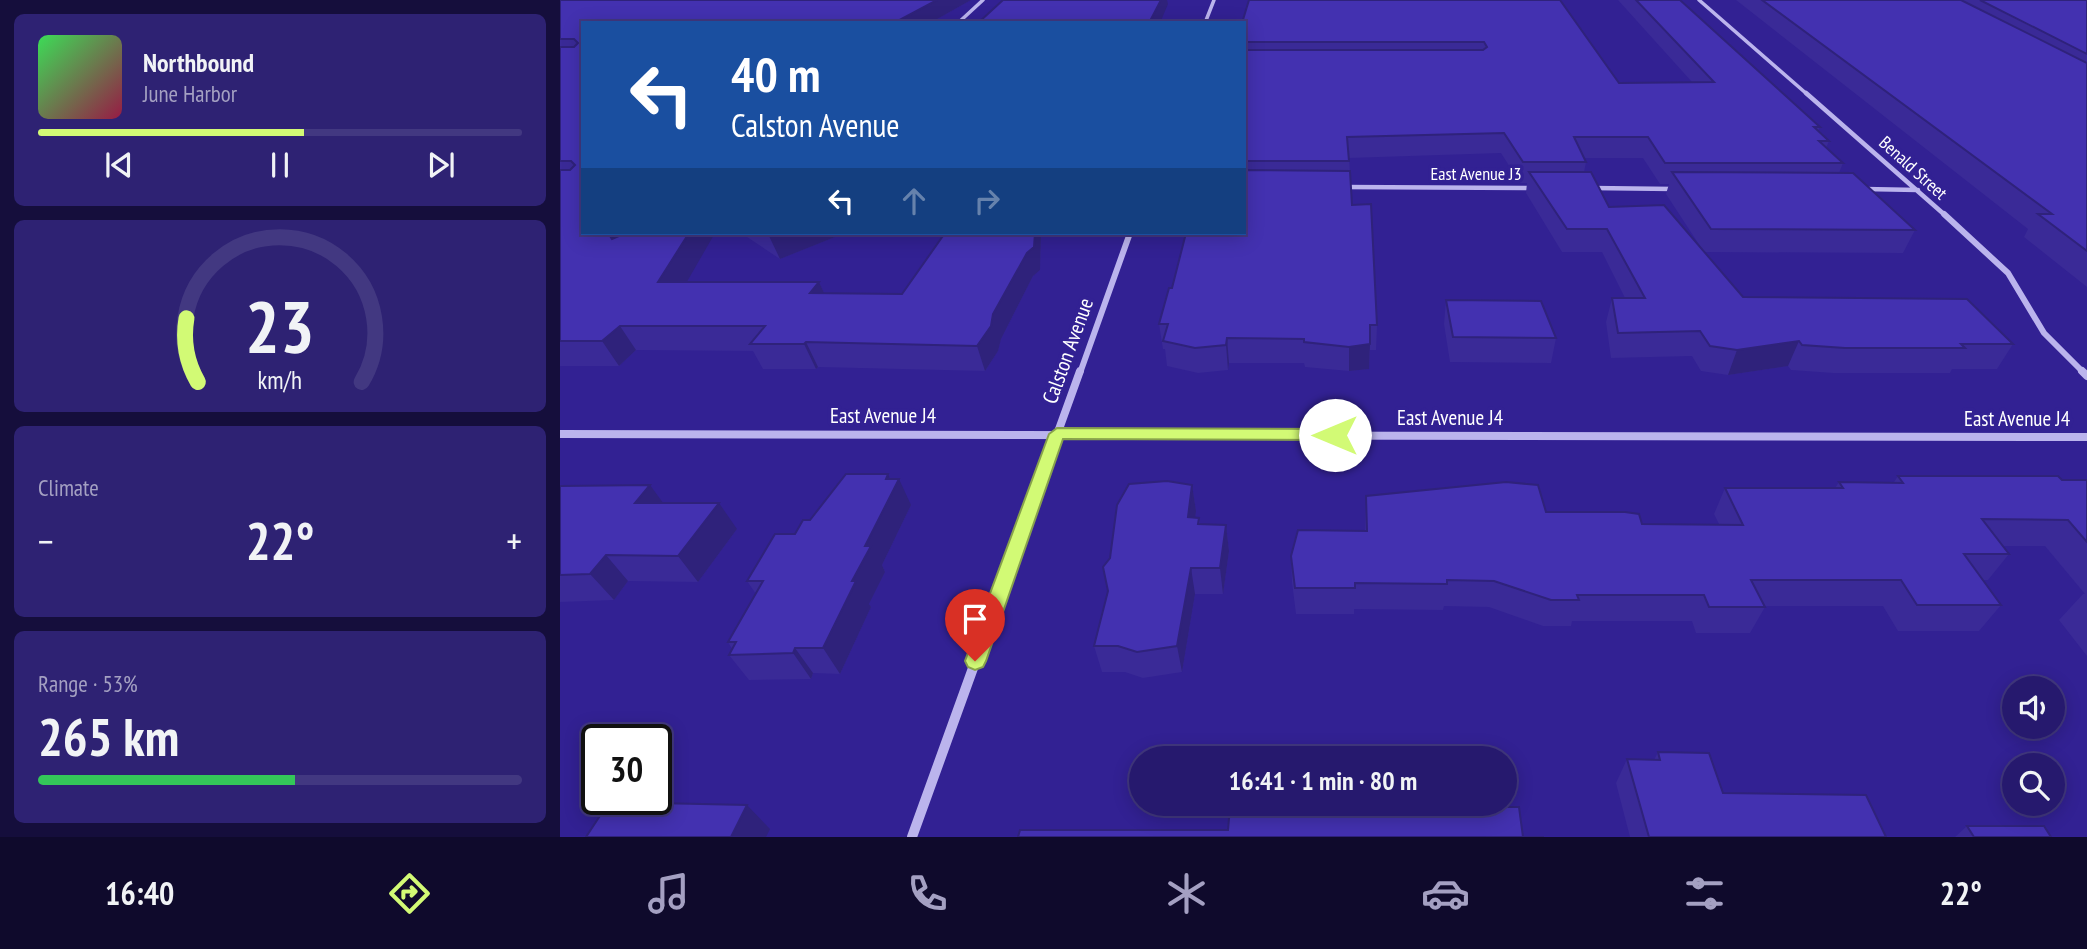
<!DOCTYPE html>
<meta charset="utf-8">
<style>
body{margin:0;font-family:"PT Sans Narrow",sans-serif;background:#2e2273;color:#f1f3f6;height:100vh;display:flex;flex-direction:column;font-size:26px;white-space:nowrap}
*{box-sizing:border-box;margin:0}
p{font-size:23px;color:#a4a0c2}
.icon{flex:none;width:38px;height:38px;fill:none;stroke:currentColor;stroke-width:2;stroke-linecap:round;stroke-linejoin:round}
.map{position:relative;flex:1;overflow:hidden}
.drawer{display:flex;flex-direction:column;gap:14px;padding:14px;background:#150e3c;width:560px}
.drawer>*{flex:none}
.banner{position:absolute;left:21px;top:21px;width:665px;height:214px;border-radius:0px;box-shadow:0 4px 18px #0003,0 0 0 2px #423881;background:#1a4fa0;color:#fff;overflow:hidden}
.fabs{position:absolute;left:1442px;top:676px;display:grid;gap:14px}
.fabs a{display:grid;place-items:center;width:63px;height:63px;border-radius:50%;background:#26196e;box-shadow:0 4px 18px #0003,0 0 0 2px #423881;font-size:35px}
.speed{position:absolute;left:21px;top:724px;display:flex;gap:14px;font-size:35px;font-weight:700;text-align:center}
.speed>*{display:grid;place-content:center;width:91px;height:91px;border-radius:50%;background:#26196e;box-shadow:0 4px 18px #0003,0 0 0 2px #423881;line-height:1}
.speed .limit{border:4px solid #111;border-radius:10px;background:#fff;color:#111}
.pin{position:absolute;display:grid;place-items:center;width:60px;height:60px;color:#fff;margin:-72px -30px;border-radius:50% 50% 50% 0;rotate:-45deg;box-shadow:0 0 7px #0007}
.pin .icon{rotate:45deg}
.me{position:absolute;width:77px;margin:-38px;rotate:270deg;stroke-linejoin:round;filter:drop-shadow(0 0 5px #0008)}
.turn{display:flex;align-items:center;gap:24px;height:147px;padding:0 35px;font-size:32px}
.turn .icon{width:91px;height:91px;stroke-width:2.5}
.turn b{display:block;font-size:49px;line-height:60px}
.lanes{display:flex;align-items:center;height:66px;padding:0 35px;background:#0003;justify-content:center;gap:35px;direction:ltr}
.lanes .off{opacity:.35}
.big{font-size:52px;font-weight:700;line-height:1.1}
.drawer .tile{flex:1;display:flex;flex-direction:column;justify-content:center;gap:10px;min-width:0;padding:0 24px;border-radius:10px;background:#2e2273}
.drawer .dial{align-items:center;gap:0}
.dial svg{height:182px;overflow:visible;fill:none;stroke:#423881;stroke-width:7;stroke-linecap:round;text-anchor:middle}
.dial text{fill:#f1f3f6;stroke:none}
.song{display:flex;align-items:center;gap:21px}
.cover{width:84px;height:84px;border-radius:10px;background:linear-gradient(135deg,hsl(130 70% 55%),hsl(340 70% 35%))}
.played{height:7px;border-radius:4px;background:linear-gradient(90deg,#d2fa75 55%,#423881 55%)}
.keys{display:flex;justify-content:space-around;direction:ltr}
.heat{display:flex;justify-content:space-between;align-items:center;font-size:38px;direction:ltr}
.charge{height:10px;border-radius:5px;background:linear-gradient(90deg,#34c759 53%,#423881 0)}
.trip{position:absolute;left:569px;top:746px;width:388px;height:70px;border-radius:35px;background:#26196e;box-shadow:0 4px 18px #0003,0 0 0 2px #423881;font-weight:700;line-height:70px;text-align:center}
.menu{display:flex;height:112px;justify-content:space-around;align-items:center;background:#0f0a2c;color:#a4a0c2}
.menu .icon{width:49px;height:49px}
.menu .on{color:#d2fa75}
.menu b{font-size:32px;color:#f1f3f6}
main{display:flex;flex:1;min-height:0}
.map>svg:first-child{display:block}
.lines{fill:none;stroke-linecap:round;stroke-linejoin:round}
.minor-far4{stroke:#bbb4ed;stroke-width:3.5}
.minor-far3{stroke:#bbb4ed;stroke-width:4.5}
.minor-far2{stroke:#bbb4ed;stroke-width:6}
.minor-far1{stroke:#bbb4ed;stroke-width:8}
.minor{stroke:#bbb4ed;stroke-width:10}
.wall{fill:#3a2a97;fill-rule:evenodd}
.shaded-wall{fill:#2f227b}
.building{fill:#4331b0;stroke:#2f227b;stroke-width:2}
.route{fill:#d2fa75;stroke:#88a24c;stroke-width:2}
.labels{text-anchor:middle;stroke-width:7;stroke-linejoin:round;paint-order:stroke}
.far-street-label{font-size:18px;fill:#fff;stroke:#322193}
.street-label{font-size:21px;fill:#fff;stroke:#322193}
</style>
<main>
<section class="drawer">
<div class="tile">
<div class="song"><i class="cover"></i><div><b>Northbound</b><p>June Harbor</p></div></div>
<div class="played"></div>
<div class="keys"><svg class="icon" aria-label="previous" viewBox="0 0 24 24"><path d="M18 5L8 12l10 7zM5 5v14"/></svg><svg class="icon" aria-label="pause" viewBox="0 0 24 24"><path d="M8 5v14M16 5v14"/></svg><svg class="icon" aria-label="next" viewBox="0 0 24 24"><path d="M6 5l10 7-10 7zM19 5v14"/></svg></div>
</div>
<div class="tile dial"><svg viewBox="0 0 100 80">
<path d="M14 69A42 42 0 1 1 86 69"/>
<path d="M14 69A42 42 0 0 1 9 41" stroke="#d2fa75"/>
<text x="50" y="56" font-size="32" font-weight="700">23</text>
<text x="50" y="72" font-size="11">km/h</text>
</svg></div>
<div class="tile"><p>Climate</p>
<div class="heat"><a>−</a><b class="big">22°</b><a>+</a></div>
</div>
<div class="tile"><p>Range · 53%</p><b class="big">265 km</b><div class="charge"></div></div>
</section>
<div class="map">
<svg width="1527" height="837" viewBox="0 0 1527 837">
<rect width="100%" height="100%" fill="#322193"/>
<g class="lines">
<!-- minor-far4 -->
<path class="minor-far4" d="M1139 0 1248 95
M398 23 423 0
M645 23 654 0"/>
<!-- minor-far3 -->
<path class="minor-far3" d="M1246 93 1386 216
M783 187 974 188
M1031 188 1114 189
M1304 189 1358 190"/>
<!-- minor-far2 -->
<path class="minor-far2" d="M1384 214 1448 273 1484 333 1524 373
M520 373 570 233"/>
<!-- minor-far1 -->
<path class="minor-far1" d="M1522 371 1527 376
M0 434 1527 437
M446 576 520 371"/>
<!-- minor -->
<path class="minor" d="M352 837 447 574"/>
</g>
<!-- wall -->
<path class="wall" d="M0 0H411L370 23H23L127 282H259L264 293 342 294 385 233H481L480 270 473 276 441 339 438 351 425 371 258 367 256 369H203L193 351 76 350 59 366H0Z
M1000 0 1059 83 1132 82 1058 0H1120L1260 127 1258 131 1269 141 1266 148 1283 163 1279 173 1355 230 1343 253 1144 252 1183 297 1453 344 1437 369H1392L1390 373H1273L1231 370 1228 366 1168 375 1141 371 1132 356 1051 358 1046 322 1052 298H1065L1042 252H1002L966 193 967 183H960L941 153 789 158 792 205 817 325 816 350H810L809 369 789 371 745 367 744 363H669L668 370 638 373 607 366 605 349H603L599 324 612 288 684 233V23ZM1024 158H1083L1100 184H1109L1106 194 1140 246 1049 207 1024 172 1026 162Z
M1176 0H1527V287L1464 237 1468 229Z
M181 233H285L220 259Z
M886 300 996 338 991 363 890 362 884 324Z
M328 474 330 479 351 505 322 565 325 572 309 604 311 607 280 674 253 673 251 679 189 680 169 655 172 649 168 642 196 594 187 581 250 520Z
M1338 476 1527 480V656L1499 620 1523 594H1525L1485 546H1442L1449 554 1428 580H1423L1441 605 1419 631H1338L1323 606H1204L1205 607 1190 633H1136L1132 621H1012L1011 626H983L929 607 884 606 883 610 794 609V614H736L732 582 731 556 805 531 806 496 986 512 1082 524H1159L1154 514 1165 488H1275L1279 482H1334Z
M632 485 636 511 635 517 639 518 640 524 666 525 669 551 663 594H635L622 672 583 678 565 672H542L534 646Z
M0 486 103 503 177 529 138 582 68 581 54 600 0 602Z
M1098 752 1163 793 1326 837H1070L1056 783 1067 759 1094 760Z
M1407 826 1491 837H1395Z"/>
<!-- shaded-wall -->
<path class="shaded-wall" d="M377 0H411L370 23H334Z
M601 0H607L608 4 600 23H589Z
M48 233H89L61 255Z
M129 233H155L113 306 98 282Z
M217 233H285L220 259 209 236Z
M475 233H481L480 270 473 276 441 339 438 351 425 371 417 346Z
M259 282 270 306 250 293Z
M60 326 76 350 59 366 42 341Z
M667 338 669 363 668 370 666 345Z
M1239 341 1228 366 1168 375 1177 350Z
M246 342 258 367 256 369 244 344Z
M810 344 809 369 789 371V347Z
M328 474 334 488 339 479 351 505 322 565 325 572 309 604 311 607 280 674 263 648 305 546Z
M90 485 109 511 75 503Z
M632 485 636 511 632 543 628 517Z
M159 503 177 529 138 582 118 556Z
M666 525 669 551 663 594 660 568Z
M46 555 68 581 54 600 30 574Z
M631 568 635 594 622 672 617 646Z
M235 648 253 673 251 679 233 653Z
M187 805 210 829 206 837H171Z"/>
<!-- building -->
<path class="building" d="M0 0H377L334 23H23V233H48L52 239 66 233H129L98 282H259L250 293 342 294 385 233H475L474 247 467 253 433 314 431 326 417 346 246 342 244 344H190L205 326H60L42 341H0V170H10L15 165 11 161H0V47H14L18 43 14 39H0Z
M443 0H601L589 23H418Z
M689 0H1000L1059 83 1154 82 1076 0H1120L1260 127H1254L1269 141H1259L1283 163H1105L1088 137H1014L1026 162H963L944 133 787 137 789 161H684V50H923L927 47 924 42H684V23H682Z
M1202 0H1401L1527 63V251L1478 214H1492Z
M1420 0H1527V54Z
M684 170 790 171 792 205 811 204 817 325H810V344L789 347 744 342V339L667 338 666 345 635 348 603 341 608 324H599L609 288H612L626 233H684Z
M969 172H1031L1049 207 1104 205 1183 297 1407 299 1453 344H1401L1405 348H1285L1242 345 1239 341 1177 350 1150 346 1140 331 1058 333 1052 298H1085L1047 229H1007Z
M1112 172 1293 173 1355 230 1151 229Z
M204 233H217L209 236Z
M886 300 981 301 996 338 893 337Z
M286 474H328L326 479H339L305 546H311L292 581H296L263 648H235L233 653 169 655 176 642H168L203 581H187L215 534H235L243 520H250Z
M1338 476H1498L1502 480H1527V542L1508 520 1422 519 1449 554H1404L1441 605H1357L1341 580H1191L1205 607H1149L1144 595H1017L1019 600H991L934 581 887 580V584L795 583V588H735L731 556 738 530 807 531 806 496 946 482 978 485 986 512H1065L1079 514 1082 524 1183 525 1165 488H1283L1279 482 1343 483Z
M607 481 632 485 628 517 639 518 638 524 666 525 660 568H631L617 646 577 652 558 646H534L548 591 543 567 550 558 557 505 569 484Z
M90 485 75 503H159L118 556 46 555 30 574 0 575V486Z
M1098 752 1149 753 1163 793 1306 795 1326 837H1089L1067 759 1100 760Z
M49 802 187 805 171 837H26Z
M670 807H959L963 837H984H458L460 830H668Z
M1407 826H1484L1491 837H1414Z"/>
<!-- route -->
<path class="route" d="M497 428 775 429 784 435 775 440 503 439 426 661 423 667 415 670 408 667 405 661 489 434Z"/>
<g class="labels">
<!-- far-street labels -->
<g class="far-street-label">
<text transform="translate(1353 168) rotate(42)" y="6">Benald Street</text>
<text x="916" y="180">East Avenue J3</text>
</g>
<!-- street labels -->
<g class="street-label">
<text transform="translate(508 351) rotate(-70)" y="7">Calston Avenue</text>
<text x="323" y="423">East Avenue J4</text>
<text x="890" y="425">East Avenue J4</text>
<text x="1457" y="426">East Avenue J4</text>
</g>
</g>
</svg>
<div class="fabs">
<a><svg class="icon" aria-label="sound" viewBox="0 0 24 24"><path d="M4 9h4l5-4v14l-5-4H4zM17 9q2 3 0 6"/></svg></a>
<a><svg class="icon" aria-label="search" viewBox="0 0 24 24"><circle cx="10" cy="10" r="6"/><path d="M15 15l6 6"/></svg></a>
</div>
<div class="speed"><div class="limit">30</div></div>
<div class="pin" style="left:415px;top:661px;background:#d93025"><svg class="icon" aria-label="arrive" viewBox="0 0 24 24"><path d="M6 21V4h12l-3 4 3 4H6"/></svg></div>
<svg class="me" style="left:775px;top:435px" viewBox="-20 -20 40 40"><circle r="19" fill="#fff"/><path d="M0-13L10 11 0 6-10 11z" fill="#d2fa75"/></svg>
<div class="trip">16:41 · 1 min · 80 m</div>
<div class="banner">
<div class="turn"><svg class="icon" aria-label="left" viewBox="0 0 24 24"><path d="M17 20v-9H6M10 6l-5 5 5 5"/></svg><div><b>40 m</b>Calston Avenue</div></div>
<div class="lanes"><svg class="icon" aria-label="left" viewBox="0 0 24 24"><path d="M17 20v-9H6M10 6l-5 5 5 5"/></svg><svg class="icon off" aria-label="ahead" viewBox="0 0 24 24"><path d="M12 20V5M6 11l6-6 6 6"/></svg><svg class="icon off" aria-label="right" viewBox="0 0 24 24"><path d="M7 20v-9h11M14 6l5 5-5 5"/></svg></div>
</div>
</div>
</main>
<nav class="menu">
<b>16:40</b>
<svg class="icon on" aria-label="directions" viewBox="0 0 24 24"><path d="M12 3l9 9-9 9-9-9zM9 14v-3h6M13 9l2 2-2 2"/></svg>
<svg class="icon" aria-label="music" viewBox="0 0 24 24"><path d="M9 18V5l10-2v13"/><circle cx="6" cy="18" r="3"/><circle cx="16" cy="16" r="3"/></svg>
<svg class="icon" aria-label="phone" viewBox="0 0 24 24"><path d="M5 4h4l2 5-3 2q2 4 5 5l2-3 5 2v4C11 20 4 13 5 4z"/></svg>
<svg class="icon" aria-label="climate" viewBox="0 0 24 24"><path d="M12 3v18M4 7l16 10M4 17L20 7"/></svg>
<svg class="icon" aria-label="car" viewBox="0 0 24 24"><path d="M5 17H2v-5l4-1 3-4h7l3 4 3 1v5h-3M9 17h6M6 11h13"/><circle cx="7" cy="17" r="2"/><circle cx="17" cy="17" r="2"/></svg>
<svg class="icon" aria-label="filters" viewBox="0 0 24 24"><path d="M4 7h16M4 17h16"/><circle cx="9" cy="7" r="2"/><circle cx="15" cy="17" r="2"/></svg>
<b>22°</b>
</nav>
